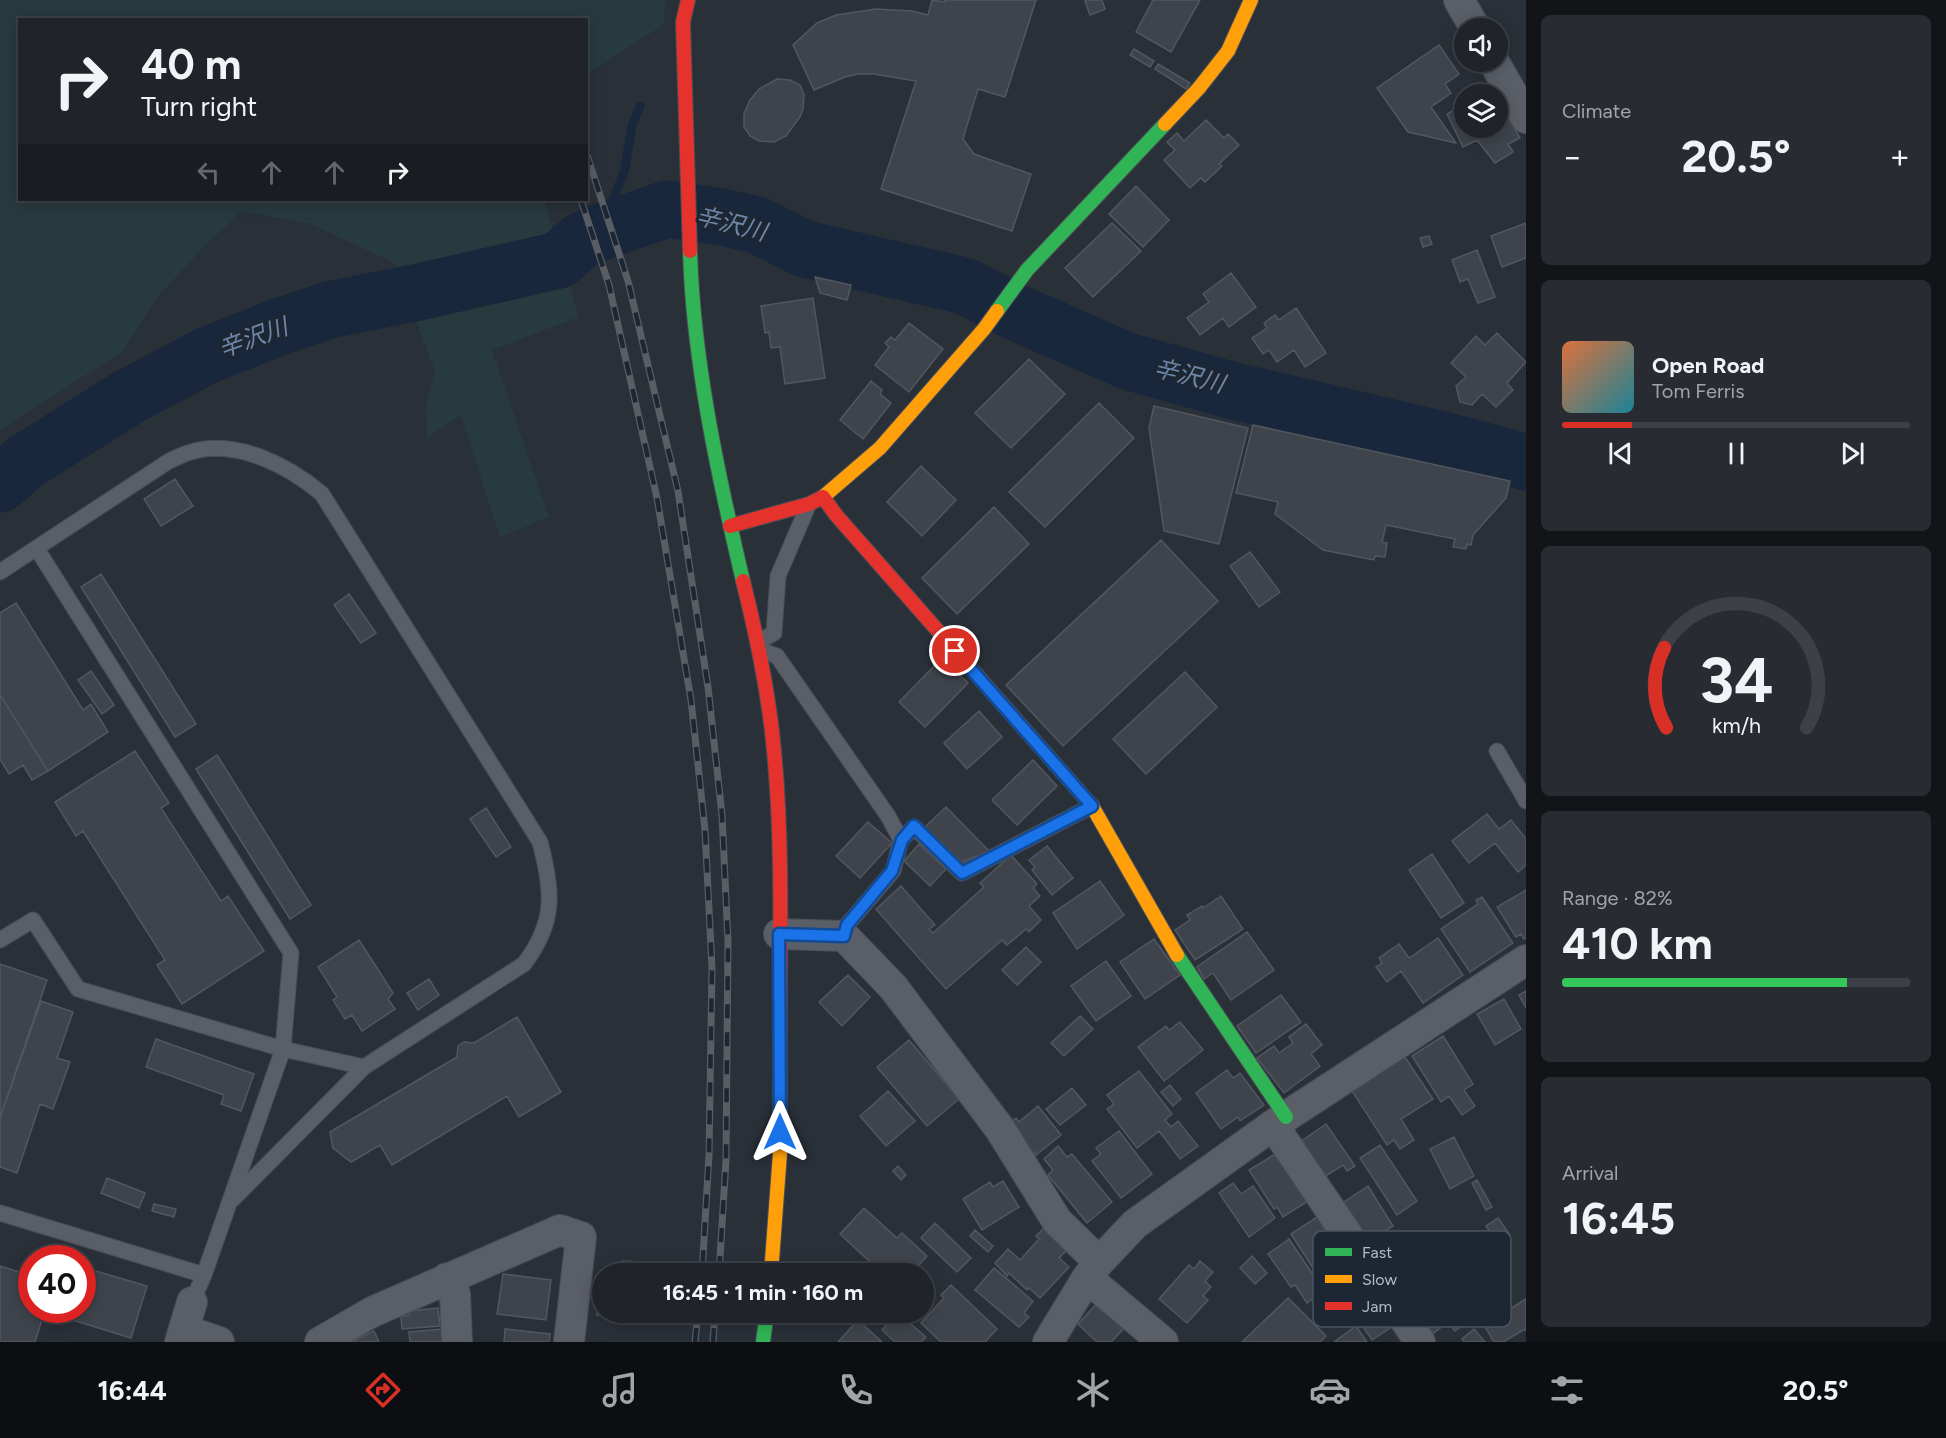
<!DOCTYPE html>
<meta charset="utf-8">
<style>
body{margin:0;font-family:Figtree,"Noto Sans JP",sans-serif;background:#282c32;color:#f1f3f6;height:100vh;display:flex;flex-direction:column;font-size:22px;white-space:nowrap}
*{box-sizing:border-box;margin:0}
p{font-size:20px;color:#a2a4a8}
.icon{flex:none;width:33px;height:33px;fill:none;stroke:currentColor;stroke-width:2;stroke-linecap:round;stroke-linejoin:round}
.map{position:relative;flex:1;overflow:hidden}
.side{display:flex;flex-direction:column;gap:15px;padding:15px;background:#121417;width:420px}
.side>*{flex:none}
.top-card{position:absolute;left:18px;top:18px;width:570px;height:183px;border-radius:0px;box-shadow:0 3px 15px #0003,0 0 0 2px #3d4147;background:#20242a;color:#f1f3f6;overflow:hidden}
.controls{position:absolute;left:1454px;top:18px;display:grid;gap:12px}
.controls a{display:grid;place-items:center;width:54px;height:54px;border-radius:50%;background:#20242a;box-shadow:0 3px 15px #0003,0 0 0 2px #3d4147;font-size:30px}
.speed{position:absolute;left:18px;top:1245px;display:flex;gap:12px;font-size:30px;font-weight:700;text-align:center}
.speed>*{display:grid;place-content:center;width:78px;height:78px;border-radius:50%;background:#20242a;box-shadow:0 3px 15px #0003,0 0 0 2px #3d4147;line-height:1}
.speed .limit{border:9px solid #d22;background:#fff;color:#111}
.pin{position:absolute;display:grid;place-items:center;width:51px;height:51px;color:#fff;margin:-26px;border:3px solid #fff;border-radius:50%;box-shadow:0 2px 6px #0007}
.me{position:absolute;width:66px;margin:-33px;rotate:0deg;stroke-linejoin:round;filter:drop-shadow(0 0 4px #0008)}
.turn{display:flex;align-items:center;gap:21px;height:126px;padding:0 24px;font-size:27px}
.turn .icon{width:78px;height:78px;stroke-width:2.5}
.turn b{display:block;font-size:42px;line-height:51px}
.lanes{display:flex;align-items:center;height:57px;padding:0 24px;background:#0003;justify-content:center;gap:30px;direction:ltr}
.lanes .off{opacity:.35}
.big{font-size:45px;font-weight:700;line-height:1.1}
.side .card{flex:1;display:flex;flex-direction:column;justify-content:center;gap:9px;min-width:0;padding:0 21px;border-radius:9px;background:#282c32}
.side .dial{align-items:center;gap:0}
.dial svg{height:156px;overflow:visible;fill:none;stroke:#3d4147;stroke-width:7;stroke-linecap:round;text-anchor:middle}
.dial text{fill:#f1f3f6;stroke:none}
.song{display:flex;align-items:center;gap:18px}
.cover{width:72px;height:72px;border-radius:9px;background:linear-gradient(135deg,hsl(20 70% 55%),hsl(190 70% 35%))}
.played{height:6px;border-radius:3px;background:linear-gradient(90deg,#d93025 20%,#3d4147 20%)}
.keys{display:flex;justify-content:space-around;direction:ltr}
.heat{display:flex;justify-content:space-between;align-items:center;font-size:33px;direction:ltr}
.charge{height:9px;border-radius:4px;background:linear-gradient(90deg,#34c759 82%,#3d4147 0)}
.trip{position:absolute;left:592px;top:1263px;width:342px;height:60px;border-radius:30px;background:#20242a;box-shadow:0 3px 15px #0003,0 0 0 2px #3d4147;font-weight:700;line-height:60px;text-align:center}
.dock{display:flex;height:96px;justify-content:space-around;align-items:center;background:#0d0e11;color:#a2a4a8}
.dock .icon{width:42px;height:42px}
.dock .current{color:#d93025}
.dock b{font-size:27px;color:#f1f3f6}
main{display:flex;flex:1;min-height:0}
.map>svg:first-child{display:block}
.green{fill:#273a3e}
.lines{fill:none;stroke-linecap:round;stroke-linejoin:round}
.stream{stroke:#19273c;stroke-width:9}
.river{stroke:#19273c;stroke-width:57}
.building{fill:#3f444c;stroke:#52575f;stroke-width:1.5}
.lane-casing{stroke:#484c55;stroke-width:17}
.street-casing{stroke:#484c55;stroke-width:32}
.fast-casing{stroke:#484c55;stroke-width:16}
.slow-casing{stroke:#484c55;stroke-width:16}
.jam-casing{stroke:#484c55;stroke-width:16}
.lane{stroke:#5a5e66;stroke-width:15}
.street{stroke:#5a5e66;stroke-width:30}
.fast{stroke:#30b455;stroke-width:14}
.slow{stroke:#ff9f0a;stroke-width:14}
.jam{stroke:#e5322d;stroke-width:14}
.rail-casing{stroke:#595d64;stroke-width:7}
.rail{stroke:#1d2633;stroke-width:4.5;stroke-dasharray:14;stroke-linecap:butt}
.route-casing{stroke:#114b97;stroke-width:15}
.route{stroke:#1a73e8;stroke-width:10}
.labels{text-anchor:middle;stroke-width:6;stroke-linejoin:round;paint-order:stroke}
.water-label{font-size:24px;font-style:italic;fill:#6d86a8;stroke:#1d2633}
.key{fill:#1d2633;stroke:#4a5360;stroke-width:1.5}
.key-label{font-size:16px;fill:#b4bcc9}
</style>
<main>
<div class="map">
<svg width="1526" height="1342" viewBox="0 0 1526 1342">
<rect width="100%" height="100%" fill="#2a3038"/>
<!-- green -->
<path class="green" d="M0 0H666L663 25 587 74 586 20H20V200H544L579 317 492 350 549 517 500 537 461 415 427 438 425 407 435 371 394 263 311 224 242 211 206 245 158 296 123 351 0 430Z"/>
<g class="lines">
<!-- stream -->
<path class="stream" d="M598 233 599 220 612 203 624 172 632 126 640 106"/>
<!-- river -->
<path class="river" d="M0 484 25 462 130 396 208 355 281 326 329 310 419 292 559 260 581 241 598 233 667 209 722 217 757 225 805 249 965 286 1013 311 1127 361 1230 390 1439 439 1526 462"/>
</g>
<!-- building -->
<path class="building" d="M932 0 945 2V0H1036L1005 97 978 89 963 139 974 154 1031 174 1012 231 881 189 916 81 874 74H858L845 77 814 90 793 45 817 23 836 15 876 9 912 11 928 15Z
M1087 0H1102L1105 9 1090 15 1085 1Z
M1153 0H1200L1171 52 1136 32Z
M1439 45 1459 74 1445 84 1451 93 1431 107 1456 143 1408 132 1377 88Z
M1134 49 1154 61 1150 67 1130 55Z
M1158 64 1190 83 1186 89 1155 69Z
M777 79 790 80 800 85 804 95 803 109 800 117 786 136 774 142 759 141 750 136 744 127V114L750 100 759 89Z
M1497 99 1520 138 1508 144 1513 152 1495 163 1477 140 1463 147 1447 114 1464 104V128H1497Z
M1206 120 1224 138 1228 134 1239 145 1219 164 1222 166 1205 182 1201 178 1190 188 1164 160 1175 150 1167 142 1177 133 1184 141Z
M1136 186 1169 220 1143 247 1109 214Z
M1112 223 1141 251 1093 297 1065 268Z
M1526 223V258L1502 267 1491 236Z
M1429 236 1432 244 1423 247 1420 238Z
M1477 250 1495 297 1478 303 1468 279 1460 282 1452 260Z
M1231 273 1256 307 1229 327 1223 318 1200 335 1187 318 1209 302 1203 294Z
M815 277 851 285 847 300 820 293Z
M813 298 825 378 785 384 780 347 771 348 769 332 765 333 761 306Z
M1296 308 1326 353 1305 367 1294 350 1277 362 1269 350 1263 354 1252 338 1267 328 1264 323 1275 315 1279 320Z
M909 323 943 349 909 392 875 365 889 347 885 343 891 337 895 340Z
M1497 333 1526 362 1507 383 1513 390 1496 407 1482 394 1472 405 1460 402 1456 386 1466 377 1451 363 1476 336 1485 345Z
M1029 359 1065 394 1011 448 975 413Z
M871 381 882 390 880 394 891 403 863 439 840 420Z
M1099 403 1134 438 1045 527 1009 492Z
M1154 406 1248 428 1219 544 1164 531 1149 428Z
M1253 425 1510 481 1506 498 1473 535 1471 545 1467 544 1466 549 1453 547 1455 539 1386 525 1382 542 1387 543 1385 557 1375 556 1374 560 1323 550 1275 514 1278 502 1236 493Z
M921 466 956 500 922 536 887 502Z
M175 479 193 506 161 526 144 499Z
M994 507 1029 544 957 614 922 578Z
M1161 540 1218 601 1063 746 1006 685Z
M1250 552 1280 592 1259 607 1230 566Z
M101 574 196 724 175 737 81 587Z
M349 594 376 633 361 643 334 605Z
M16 603 83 710 91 704 108 732 48 771 0 695V613Z
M942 658 968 683 925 727 899 702Z
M91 671 114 705 102 714 78 680Z
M1185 672 1217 707 1146 774 1113 739Z
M0 695 48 771 32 780 23 765 9 774 0 759Z
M979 711 1002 737 967 769 944 743Z
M135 751 169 803 161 808 221 901 228 896 264 951 182 1004 157 965 165 960 83 831 76 836 55 802Z
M217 755 311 905 290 919 196 769Z
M1033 760 1057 786 1017 825 992 800Z
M946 807 989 851 960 863 925 827Z
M486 808 511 847 496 857 470 819Z
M1487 814 1499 829 1511 820 1526 839V865L1518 872 1495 843 1469 863 1452 841Z
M868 822 892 843 860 878 836 856Z
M919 844 946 869 930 886 904 861Z
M1047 846 1073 878 1052 895 1032 870 1035 867 1029 860Z
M1432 854 1464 903 1441 918 1409 870Z
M1011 855 1037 884 1033 888 1040 896 1029 906 1041 920 1029 932 1026 929 1007 945 1002 940 946 989 876 909 901 886 935 925 929 929 933 933 984 887 980 883Z
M1100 881 1124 915 1077 949 1053 913Z
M1526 890V938L1524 939 1521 934 1516 937 1497 907Z
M1221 896 1243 929 1195 960 1175 930 1190 920 1187 915 1202 906 1203 908Z
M1482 897 1513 943 1470 972 1441 929 1478 904 1476 900Z
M1247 932 1274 970 1231 1000 1213 973 1204 979 1197 967Z
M1438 938 1463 975 1423 1003 1401 971 1387 982 1376 967 1382 963 1379 958 1399 944 1409 958Z
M1154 939 1180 975 1145 999 1120 962Z
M359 940 393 993 388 999 395 1009 362 1031 352 1015 345 1019 333 1000 337 997 318 967Z
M1026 947 1041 962 1017 985 1002 970Z
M1106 961 1131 996 1096 1021 1071 986Z
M0 964 47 980 0 1118Z
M848 975 870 997 842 1026 819 1002Z
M429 979 439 995 418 1010 407 993Z
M1526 991V1008L1519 995Z
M1281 995 1301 1022 1256 1053 1237 1026Z
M1504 999 1521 1029 1495 1045 1477 1014Z
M41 1001 73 1012 57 1058 70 1062 53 1109 40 1104 17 1173 0 1167V1118Z
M1080 1016 1093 1029 1064 1056 1051 1043Z
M517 1017 561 1092 519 1117 507 1096 392 1165 380 1145 351 1162 333 1148 330 1132 457 1057 458 1046 464 1042 474 1043Z
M1180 1022 1203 1050 1164 1081 1138 1047 1166 1026 1169 1030Z
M1306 1024 1322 1045 1311 1054 1320 1066 1284 1093 1257 1058 1274 1046 1279 1053 1293 1043 1289 1037Z
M1443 1036 1473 1084 1464 1090 1475 1106 1462 1115 1449 1096 1441 1102 1412 1056Z
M156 1039 254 1074 241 1111 221 1104 224 1095 146 1067Z
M909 1040 959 1099 927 1126 877 1067Z
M1405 1057 1433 1099 1401 1119 1414 1140 1400 1149 1394 1140 1387 1145 1352 1091Z
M1227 1070 1233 1078 1240 1073 1264 1105 1240 1121 1238 1117 1221 1129 1196 1093Z
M1139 1071 1172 1114 1165 1120 1171 1127 1178 1121 1198 1146 1180 1159 1159 1131 1137 1148 1107 1109 1114 1104 1107 1095Z
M1170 1085 1181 1099 1173 1106 1161 1092Z
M1072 1088 1086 1105 1060 1125 1046 1109Z
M888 1091 915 1121 886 1146 860 1116Z
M1038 1106 1061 1135 1036 1155 1033 1152 1029 1156 1006 1127 1016 1118 1019 1122Z
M1326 1124 1355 1166 1347 1171 1343 1165 1324 1177 1300 1142Z
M1119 1131 1152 1174 1121 1198 1092 1161 1101 1154 1096 1148Z
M1454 1137 1474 1176 1450 1189 1430 1149Z
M1380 1145 1417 1201 1397 1215 1360 1158Z
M1058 1146 1067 1157 1072 1154 1112 1202 1087 1223 1048 1175 1053 1170 1044 1159Z
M1277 1153 1308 1201 1283 1217 1277 1207 1274 1209 1249 1170Z
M898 1166 906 1175 901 1180 893 1171Z
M107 1178 145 1193 139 1208 101 1193Z
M1477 1180 1492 1207 1486 1210 1472 1183Z
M1003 1181 1019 1207 982 1230 963 1199 990 1182 993 1187Z
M1233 1183 1241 1194 1253 1186 1275 1218 1249 1237 1219 1193Z
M1368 1186 1393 1226 1366 1243 1341 1204Z
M154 1204 176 1209 174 1217 152 1211Z
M864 1208 897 1238 902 1233 927 1256 911 1274H883L840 1234Z
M1317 1217 1344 1259 1318 1276 1291 1234Z
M1498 1218 1510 1235 1497 1243 1486 1226Z
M935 1223 971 1258 957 1272 921 1238Z
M1047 1225 1070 1247 1059 1258 1069 1267 1040 1298 1029 1288 1027 1290 1009 1273 1007 1276 995 1263 1008 1249 1020 1260 1039 1239 1036 1236Z
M975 1230 993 1246 988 1252 970 1236Z
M1289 1239 1324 1291 1307 1303 1295 1285 1291 1287 1268 1254Z
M1252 1256 1267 1273 1255 1284 1240 1268Z
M622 1261 641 1262 640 1274H621Z
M1200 1261 1213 1272 1205 1281 1211 1287 1203 1296 1208 1300 1187 1323 1159 1299 1189 1265 1194 1269Z
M0 1266 32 1276V1310H45L35 1342H0Z
M82 1267 147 1286 131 1338 63 1317 65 1310H82Z
M994 1268 1033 1301 1024 1313 1029 1317 1019 1327 975 1290Z
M600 1273 603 1274V1312H632V1318L597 1315Z
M503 1274 551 1280 546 1320 497 1314Z
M1359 1282 1390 1328 1372 1340 1353 1312 1346 1317 1334 1299Z
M951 1285 997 1329 985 1342H941L921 1323 944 1298 941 1295Z
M1466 1294 1479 1312 1455 1331 1448 1322 1430 1336 1414 1316 1441 1295 1450 1307Z
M1288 1298 1326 1336 1320 1342H1242Z
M1526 1299V1331L1525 1329 1503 1342H1494L1484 1325Z
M1099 1301 1126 1326 1111 1342H1097L1078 1324Z
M438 1308 440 1326 402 1329 401 1316 409 1315V1311Z
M897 1312 926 1337 921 1342H895L882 1330Z
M858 1320 882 1342H838Z
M1356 1326 1367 1342H1334Z
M443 1329 444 1342H410L409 1332Z
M505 1329 550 1334 549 1342H504Z
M1474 1329 1485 1342H1464L1462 1339Z
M374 1331 379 1342H352Z"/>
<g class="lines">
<defs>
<path id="lane" d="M37 549 291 953 283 1049 204 1275
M0 572 169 461C176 458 183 454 191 452 236 438 289 466 322 494L540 842C553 891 556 922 524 964L364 1067 283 1049 78 989 33 920 0 940
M758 642 774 633 778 576 808 506
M760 650 777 656 888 816 901 840
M1497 751 1526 801
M844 936 847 925 893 871 901 840 914 827 962 873 1092 806
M233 1199 364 1067
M0 1213 204 1275 192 1302"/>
<path id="street" d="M1459 0 1475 28
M1494 62 1526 118
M779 934 844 936 893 987 1000 1129 1057 1221 1099 1262
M1273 1125 1420 1342
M447 1278 455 1294 457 1342
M1087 1278 1163 1342
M184 1330 219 1342
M180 1342 192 1302
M320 1342 372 1312 560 1230 581 1237 569 1342
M1048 1342 1087 1278 1099 1262 1135 1224 1273 1125 1526 960"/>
<path id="fast" d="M690 251C693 360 718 475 743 581
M997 311 1027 270 1165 124
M1177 955 1286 1117
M763 1342 767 1312"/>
<path id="slow" d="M1165 124 1199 88 1228 51 1251 0
M823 497 880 448 984 329 997 311
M1055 764 1092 806 1177 955
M771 1274 780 1153V1061"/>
<path id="jam" d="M688 0 683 22 690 251
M730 526 809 504 823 497 836 515 1055 764
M743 581C757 637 769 694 774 751 784 854 779 958 780 1061"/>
</defs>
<!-- lane casing -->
<use href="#lane" class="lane-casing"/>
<!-- street casing -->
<use href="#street" class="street-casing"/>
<!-- fast casing -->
<use href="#fast" class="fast-casing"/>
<!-- slow casing -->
<use href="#slow" class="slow-casing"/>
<!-- jam casing -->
<use href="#jam" class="jam-casing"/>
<!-- lane -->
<use href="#lane" class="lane"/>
<!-- street -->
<use href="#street" class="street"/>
<!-- fast -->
<use href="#fast" class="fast"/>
<!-- slow -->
<use href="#slow" class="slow"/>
<!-- jam -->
<use href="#jam" class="jam"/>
<defs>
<path id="rail" d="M586 152 628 281 678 491 708 687 722 815 728 941 726 1160 719 1274
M581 200 609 285 657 498 691 700 705 830 712 968 709 1155 702 1274
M695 1342 698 1312
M713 1342 715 1312"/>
</defs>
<!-- rail casing -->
<use href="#rail" class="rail-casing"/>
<!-- rail -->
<use href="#rail" class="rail"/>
</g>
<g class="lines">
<defs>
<path id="route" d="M780 1132 779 934 844 936 847 925 892 871 902 840 914 826 962 873 1092 806 955 651"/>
</defs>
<!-- route casing -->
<use href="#route" class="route-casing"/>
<!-- route -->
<use href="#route" class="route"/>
</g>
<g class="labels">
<!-- water labels -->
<g class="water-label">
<text transform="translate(731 224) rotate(14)" y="8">辛沢川</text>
<text transform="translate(253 338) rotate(-20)" y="8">辛沢川</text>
<text transform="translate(1189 376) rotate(14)" y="8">辛沢川</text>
</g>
</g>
<!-- legend -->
<rect x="1313" y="1231" width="198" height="96" rx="9" class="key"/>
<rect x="1325" y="1248" width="27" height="8" fill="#30b455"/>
<rect x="1325" y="1275" width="27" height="8" fill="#ff9f0a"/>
<rect x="1325" y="1302" width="27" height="8" fill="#e5322d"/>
<g class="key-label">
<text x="1362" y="1258">Fast</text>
<text x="1362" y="1285">Slow</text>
<text x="1362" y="1312">Jam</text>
</g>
</svg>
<div class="controls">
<a><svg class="icon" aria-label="sound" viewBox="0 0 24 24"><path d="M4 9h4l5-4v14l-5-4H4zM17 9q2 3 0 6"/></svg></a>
<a><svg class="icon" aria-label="layers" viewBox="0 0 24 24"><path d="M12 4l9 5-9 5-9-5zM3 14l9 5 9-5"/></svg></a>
</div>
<div class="speed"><div class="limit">40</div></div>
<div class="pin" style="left:955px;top:651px;background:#d93025"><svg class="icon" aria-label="arrive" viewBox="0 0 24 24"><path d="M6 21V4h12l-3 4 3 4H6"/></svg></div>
<svg class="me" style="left:780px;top:1132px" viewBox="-20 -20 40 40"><path d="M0-17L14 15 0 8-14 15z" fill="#1a73e8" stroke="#fff" stroke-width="4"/></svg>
<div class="trip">16:45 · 1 min · 160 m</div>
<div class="top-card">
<div class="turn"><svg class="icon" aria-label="right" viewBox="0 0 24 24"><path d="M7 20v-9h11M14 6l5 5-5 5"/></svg><div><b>40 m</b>Turn right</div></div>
<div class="lanes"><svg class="icon off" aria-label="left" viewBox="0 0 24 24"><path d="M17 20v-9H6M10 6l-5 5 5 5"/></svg><svg class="icon off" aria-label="ahead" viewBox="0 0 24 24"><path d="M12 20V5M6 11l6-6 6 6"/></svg><svg class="icon off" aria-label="ahead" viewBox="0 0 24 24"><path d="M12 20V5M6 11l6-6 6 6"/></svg><svg class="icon" aria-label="right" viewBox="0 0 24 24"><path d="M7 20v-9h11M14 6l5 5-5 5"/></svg></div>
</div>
</div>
<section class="side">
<div class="card"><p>Climate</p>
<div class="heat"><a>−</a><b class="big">20.5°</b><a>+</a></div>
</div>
<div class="card">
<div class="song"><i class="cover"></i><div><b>Open Road</b><p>Tom Ferris</p></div></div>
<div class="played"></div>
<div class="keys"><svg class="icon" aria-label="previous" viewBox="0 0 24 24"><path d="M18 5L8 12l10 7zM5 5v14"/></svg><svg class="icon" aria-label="pause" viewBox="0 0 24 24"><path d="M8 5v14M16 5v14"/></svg><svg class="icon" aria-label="next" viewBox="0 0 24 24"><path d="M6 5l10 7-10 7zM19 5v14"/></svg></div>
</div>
<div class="card dial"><svg viewBox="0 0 100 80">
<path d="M14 69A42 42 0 1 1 86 69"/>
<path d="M14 69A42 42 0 0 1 13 28" stroke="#d93025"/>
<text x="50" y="56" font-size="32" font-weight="700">34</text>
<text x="50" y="72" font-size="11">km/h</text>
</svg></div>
<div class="card"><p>Range · 82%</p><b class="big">410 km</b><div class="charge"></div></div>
<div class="card"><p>Arrival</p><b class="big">16:45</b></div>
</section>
</main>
<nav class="dock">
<b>16:44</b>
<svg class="icon current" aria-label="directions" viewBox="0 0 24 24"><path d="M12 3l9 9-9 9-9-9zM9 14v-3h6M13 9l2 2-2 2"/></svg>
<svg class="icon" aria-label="music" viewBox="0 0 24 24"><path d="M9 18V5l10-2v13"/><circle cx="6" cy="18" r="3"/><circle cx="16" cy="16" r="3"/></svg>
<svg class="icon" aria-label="phone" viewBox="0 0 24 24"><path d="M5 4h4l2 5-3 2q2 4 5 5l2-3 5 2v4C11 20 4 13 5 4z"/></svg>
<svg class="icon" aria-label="climate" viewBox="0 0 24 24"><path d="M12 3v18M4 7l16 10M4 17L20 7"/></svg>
<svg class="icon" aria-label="car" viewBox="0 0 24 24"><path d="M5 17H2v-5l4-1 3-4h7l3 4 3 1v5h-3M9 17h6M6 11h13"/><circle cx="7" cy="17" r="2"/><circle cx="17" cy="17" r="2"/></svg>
<svg class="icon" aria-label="filters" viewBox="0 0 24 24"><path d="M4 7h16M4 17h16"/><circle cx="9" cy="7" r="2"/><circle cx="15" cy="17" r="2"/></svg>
<b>20.5°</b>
</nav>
